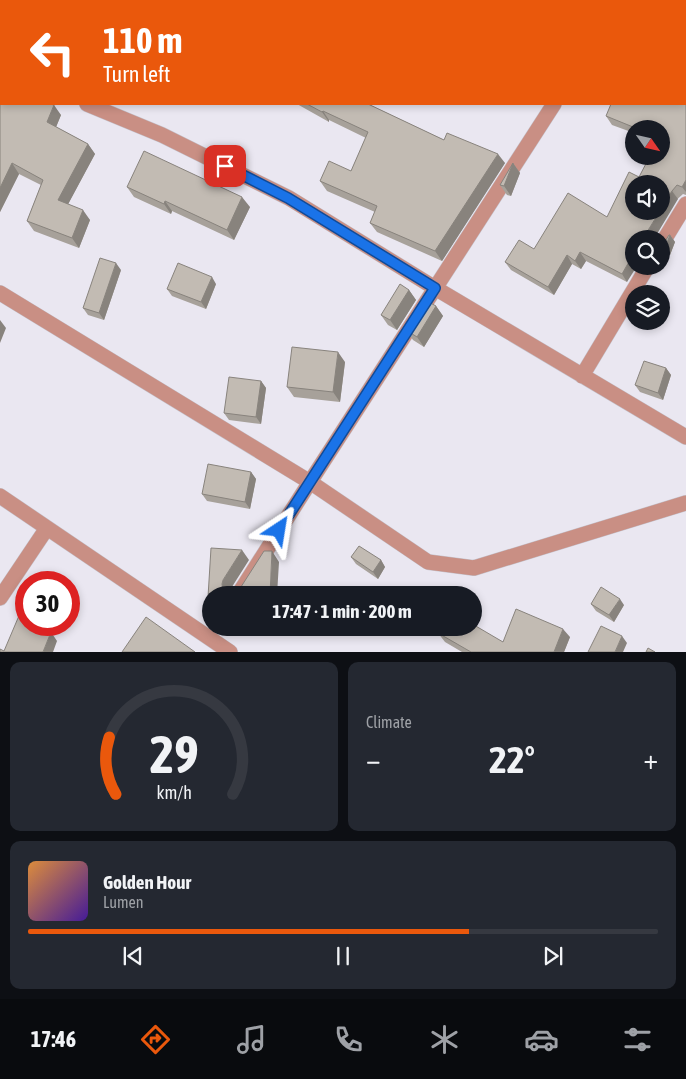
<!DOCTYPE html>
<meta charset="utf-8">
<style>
body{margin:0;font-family:"Asap Condensed",sans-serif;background:#242831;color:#f1f3f6;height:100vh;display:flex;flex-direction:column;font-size:19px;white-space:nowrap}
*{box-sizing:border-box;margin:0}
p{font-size:16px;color:#9ea1a6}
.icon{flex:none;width:28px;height:28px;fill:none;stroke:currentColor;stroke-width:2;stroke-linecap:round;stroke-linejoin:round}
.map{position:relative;height:652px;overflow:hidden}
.panel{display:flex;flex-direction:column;gap:10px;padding:10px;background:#0d0f14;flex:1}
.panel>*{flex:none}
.top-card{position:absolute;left:0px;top:0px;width:686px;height:105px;box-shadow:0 2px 8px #0003;background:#ea580c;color:#fff;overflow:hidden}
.needle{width:32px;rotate:124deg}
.buttons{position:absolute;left:625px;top:120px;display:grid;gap:10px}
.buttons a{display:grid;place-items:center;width:45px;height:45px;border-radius:50%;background:#171b24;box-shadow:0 2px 8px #0003;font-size:25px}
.speed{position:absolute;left:15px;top:571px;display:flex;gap:10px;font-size:25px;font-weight:700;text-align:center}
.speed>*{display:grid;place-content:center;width:65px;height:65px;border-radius:50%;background:#171b24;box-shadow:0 2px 8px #0003;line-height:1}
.speed .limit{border:8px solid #d22;background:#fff;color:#111}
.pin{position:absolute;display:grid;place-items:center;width:42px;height:42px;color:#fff;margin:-21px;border-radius:10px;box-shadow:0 2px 8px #0006}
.me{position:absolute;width:55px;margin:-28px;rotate:33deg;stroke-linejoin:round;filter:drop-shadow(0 0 4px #0008)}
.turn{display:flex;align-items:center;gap:18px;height:105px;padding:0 20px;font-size:22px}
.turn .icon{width:65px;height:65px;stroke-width:2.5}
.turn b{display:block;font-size:35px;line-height:42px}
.big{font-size:38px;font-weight:700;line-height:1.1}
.panel .widget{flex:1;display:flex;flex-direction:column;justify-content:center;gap:8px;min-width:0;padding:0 18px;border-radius:10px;background:#242831}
.panel .dial{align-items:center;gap:0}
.dial svg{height:130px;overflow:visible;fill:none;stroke:#363941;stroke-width:7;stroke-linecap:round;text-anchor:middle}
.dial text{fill:#f1f3f6;stroke:none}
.song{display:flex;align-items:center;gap:15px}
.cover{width:60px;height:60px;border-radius:8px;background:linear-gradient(135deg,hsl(30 70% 55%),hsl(260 70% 35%))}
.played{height:5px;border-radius:2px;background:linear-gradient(90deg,#ea580c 70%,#363941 70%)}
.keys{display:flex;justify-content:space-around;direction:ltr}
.heat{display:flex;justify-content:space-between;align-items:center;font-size:28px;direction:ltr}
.panel .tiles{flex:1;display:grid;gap:10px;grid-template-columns:1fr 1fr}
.widget:last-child{grid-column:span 2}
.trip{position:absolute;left:202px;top:586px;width:280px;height:50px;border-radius:25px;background:#171b24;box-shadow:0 2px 8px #0003;font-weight:700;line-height:50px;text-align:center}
.menu{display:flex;height:80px;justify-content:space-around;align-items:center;background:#090b0e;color:#9ea1a6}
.menu .icon{width:35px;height:35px}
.menu .current{color:#ea580c}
.menu b{font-size:22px;color:#f1f3f6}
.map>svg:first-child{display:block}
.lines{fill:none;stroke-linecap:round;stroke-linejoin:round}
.minor-casing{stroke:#c5c3cc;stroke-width:16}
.minor{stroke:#c98f84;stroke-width:15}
.wall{fill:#a7a19a}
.shaded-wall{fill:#88837d}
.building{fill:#c2bbb3;stroke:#88837d}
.route-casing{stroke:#114b97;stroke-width:12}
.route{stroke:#1a73e8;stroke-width:9}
</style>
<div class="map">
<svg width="686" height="652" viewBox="0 0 686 652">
<rect width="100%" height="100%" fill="#eae7f1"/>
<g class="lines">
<defs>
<path id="minor" d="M358 0 365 1
M620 1 621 0
M0 71 1 72
M685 78H686
M87 104 162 135 289 198 435 288 686 437
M554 104 310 482 428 562 474 568 686 503
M661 245 686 204
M0 293 310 482 238 595
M582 376 648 266
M0 496 230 652
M0 598 47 528"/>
</defs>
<!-- minor casing -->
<use href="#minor" class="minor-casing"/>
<!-- minor -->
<use href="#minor" class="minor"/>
</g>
<!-- wall -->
<path class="wall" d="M439 0H484V1H445Z
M0 84 61 115 56 127 88 144 95 154 68 204 90 220 79 248 34 231 27 221 41 185 19 174 0 212Z
M686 91V195L683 194 634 239 627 282 586 261 581 269 572 264 554 295 511 270 505 262 607 217 639 177 661 156V129H634V133L612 125 606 116 685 104Z
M297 104H368L444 140 505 163 442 261 377 232 370 223 375 212 327 191 320 181 351 171 366 138 329 120V122Z
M513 163 520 173 511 196 507 195 500 185Z
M127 187 250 207 234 240 172 211 171 214 134 197Z
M670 235 675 242 670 255 665 253 661 248V246Z
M121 270 104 320 88 315 83 308Z
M216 284 206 309 172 296 167 289Z
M409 290 416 300 397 330 388 325 381 315Z
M436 306 443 316 424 347 413 340 406 330Z
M345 362 340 402 294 397 287 387Z
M666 368 671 375 663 400 640 392 635 385Z
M261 381 266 388 261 424 229 420 224 413Z
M251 472 256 479 250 509 207 501 202 494Z
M351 557 381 560 385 567 378 579 356 564Z
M591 604 624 605 614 622 596 611Z
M438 633 503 642 570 637 564 652H462L445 642Z"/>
<!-- shaded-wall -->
<path class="shaded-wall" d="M74 0H82V1H74Z
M230 0H242V1H229Z
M475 0H484V1H476Z
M588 0H597L596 1H588Z
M1 20V49L0 52V24Z
M54 105 61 115 54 132 47 122Z
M323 111 329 120V122L322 112Z
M88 144 95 154 65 210 58 200Z
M498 154 505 163 442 261 435 251Z
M12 163 19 174 0 212V188Z
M513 163 520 173 511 196 504 186Z
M686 180V192L682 187Z
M672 191 678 199 654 239H647L646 237 647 232 660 211H661V208Z
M242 197 250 207 234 240 227 230Z
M165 201 172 211 171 214 164 204Z
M83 210 90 220 79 248 72 238Z
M670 235 675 242 670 255 665 248Z
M580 252 586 261 581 269 575 261Z
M634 253V266H637L627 282 622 274Z
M567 255 572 264 554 295 548 287Z
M116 263 121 270 104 320 99 313Z
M212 277 216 284 206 309 201 302Z
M409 290 416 300 397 330 390 320Z
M436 306 443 316 424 347 417 337Z
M0 320 6 328 0 343Z
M338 352 345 362 340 402 333 392Z
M666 368 671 375 663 400 658 393Z
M261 381 266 388 261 424 256 417Z
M251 472 256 479 250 509 245 502Z
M242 550 249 560 230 590 229 595 223 590 222 584 223 580Z
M272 551 279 562 277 595H270Z
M381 560 385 567 378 579 373 572Z
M620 599 624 605 614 622 609 615Z
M33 625H44L39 633Z
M563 629 570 637 564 652H554Z
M51 632 57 641 53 652H43Z
M622 636 627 643 623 652H615Z"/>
<!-- building -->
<path class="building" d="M0 0H8V1H1V20L0 24Z
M36 0H74V1H36Z
M151 0H230L229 1H151Z
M526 0H588V1H526Z
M0 84H1V104H50L54 105 47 122 88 144 58 200 83 210 72 238 27 221 43 180 12 163 0 188Z
M685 91H686V180L682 187 677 185 672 191 661 208V184H634V211H660L647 232 646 237 647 239H634V253L622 274 580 252 575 261 567 255 548 287 505 262 519 240 534 249 568 193 607 217 629 172 639 177 650 156H661V129H638L606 116 611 104H685Z
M307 104H368L444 140 447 133 498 154 435 251 370 223 377 206 320 181 329 161 351 171 368 132 323 111 322 112Z
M144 151 242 197 227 230 165 201 164 204 127 187Z
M513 163 504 186 500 185Z
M669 235H670L665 248 661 247V246L664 243Z
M100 258 116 263 99 313 83 308Z
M178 263 212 277 201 302 167 289Z
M400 284 409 290 390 320 381 315Z
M425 300 436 306 417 337 406 330Z
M292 347 338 352 333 392 287 387Z
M644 361 666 368 658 393 635 385Z
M229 377 261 381 256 417 224 413Z
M208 464 251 472 245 502 202 494Z
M359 546 381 560 373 572 351 557Z
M211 548 242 550 223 580 222 584 223 590 226 593 231 594 236 593 239 590 264 551H272L270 595H211V597H208Z
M43 573 59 582H37Z
M601 587 620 599 609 615 591 604Z
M26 600V625H33L51 632 43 652H0V649L4 651 21 611 20 610Z
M516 609 563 629 554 652H471L438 633 442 628H474V625L503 642Z
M146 617 195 652H122Z
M601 626 622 636 615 652H588Z
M648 648 655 652H646Z"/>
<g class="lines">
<defs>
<path id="route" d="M225 166 288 198 435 288 279 530"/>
</defs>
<!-- route casing -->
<use href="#route" class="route-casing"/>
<!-- route -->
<use href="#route" class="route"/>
</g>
</svg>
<div class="buttons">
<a><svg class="needle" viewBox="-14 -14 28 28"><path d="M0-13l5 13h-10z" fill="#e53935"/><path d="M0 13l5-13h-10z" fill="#9ea1a6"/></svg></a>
<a><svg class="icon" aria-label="sound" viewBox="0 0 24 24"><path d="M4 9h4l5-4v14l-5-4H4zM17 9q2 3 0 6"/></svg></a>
<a><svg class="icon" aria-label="search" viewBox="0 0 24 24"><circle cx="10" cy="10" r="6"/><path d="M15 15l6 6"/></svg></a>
<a><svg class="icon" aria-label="layers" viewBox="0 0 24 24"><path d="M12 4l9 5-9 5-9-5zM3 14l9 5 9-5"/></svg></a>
</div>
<div class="speed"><div class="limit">30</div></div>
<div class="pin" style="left:225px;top:166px;background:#d93025"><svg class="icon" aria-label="arrive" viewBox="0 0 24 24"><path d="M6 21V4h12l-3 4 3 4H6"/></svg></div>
<svg class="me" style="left:279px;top:530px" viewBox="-20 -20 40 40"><path d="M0-17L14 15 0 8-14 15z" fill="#1a73e8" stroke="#fff" stroke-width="4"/></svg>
<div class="trip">17:47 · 1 min · 200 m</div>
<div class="top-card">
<div class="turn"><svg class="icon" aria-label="left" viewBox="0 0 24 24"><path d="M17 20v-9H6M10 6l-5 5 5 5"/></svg><div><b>110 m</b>Turn left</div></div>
</div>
</div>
<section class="panel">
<div class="tiles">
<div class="widget dial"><svg viewBox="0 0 100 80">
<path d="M14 69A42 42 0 1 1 86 69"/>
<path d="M14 69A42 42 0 0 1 10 34" stroke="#ea580c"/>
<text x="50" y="56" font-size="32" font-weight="700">29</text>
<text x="50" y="72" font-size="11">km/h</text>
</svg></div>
<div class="widget"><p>Climate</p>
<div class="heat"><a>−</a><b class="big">22°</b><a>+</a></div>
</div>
<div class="widget">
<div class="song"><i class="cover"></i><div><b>Golden Hour</b><p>Lumen</p></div></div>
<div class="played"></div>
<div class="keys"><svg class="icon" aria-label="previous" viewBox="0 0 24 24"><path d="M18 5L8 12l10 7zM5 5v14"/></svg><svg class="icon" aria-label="pause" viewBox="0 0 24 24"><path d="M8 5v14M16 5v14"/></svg><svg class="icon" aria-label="next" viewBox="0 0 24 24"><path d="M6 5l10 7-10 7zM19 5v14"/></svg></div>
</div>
</div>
</section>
<nav class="menu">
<b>17:46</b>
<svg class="icon current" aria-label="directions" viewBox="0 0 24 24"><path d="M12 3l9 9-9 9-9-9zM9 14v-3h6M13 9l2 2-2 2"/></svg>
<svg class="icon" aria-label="music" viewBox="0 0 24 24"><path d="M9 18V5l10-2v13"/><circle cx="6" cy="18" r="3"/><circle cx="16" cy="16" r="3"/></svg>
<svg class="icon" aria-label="phone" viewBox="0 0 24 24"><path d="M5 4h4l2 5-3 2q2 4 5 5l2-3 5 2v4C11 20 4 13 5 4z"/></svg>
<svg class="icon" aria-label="climate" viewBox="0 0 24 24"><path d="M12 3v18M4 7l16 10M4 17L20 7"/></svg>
<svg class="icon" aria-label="car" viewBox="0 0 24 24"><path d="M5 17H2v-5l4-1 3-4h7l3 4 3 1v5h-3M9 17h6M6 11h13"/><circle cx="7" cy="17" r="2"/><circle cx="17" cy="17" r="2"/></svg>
<svg class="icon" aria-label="filters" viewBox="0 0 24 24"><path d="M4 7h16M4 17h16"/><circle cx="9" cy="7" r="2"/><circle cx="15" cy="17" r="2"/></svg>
</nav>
